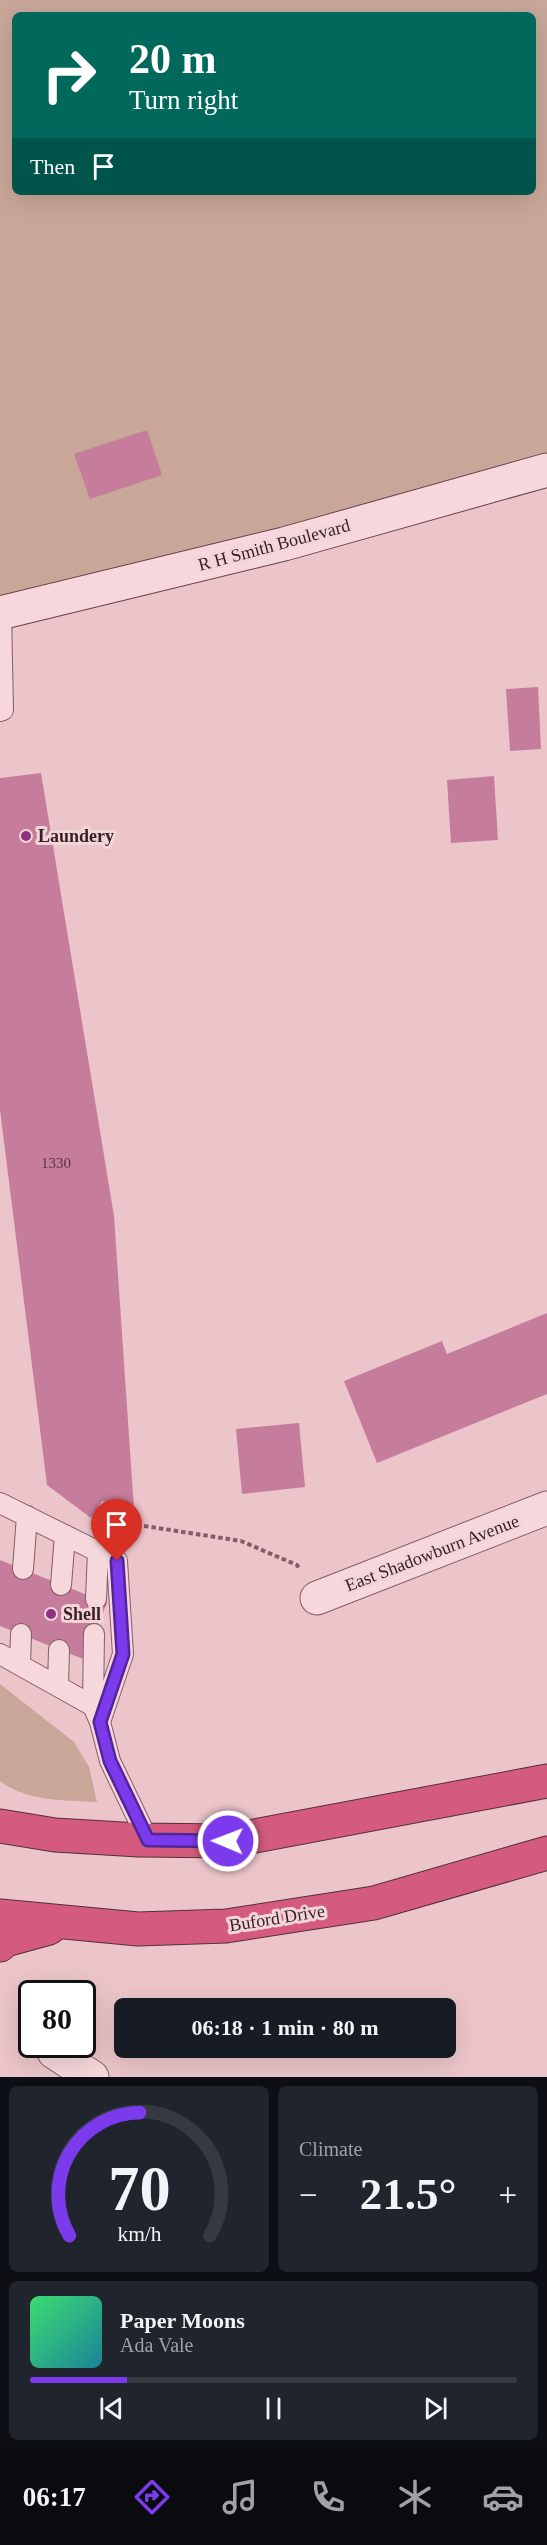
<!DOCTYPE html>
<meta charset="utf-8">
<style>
body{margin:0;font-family:"Times New Roman",serif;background:#20242c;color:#f1f3f6;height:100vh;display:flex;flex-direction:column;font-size:22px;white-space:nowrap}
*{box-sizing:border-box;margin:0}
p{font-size:20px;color:#9ea1a6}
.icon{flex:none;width:33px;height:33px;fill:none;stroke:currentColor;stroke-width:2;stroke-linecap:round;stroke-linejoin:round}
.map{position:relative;height:2077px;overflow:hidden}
.side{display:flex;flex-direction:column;gap:9px;padding:9px;background:#0d0f14;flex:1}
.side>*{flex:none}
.hud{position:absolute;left:12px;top:12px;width:524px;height:183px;border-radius:9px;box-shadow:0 6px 24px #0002;background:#00695c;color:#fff;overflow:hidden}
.speed{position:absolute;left:18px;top:1980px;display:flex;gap:12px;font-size:30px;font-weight:700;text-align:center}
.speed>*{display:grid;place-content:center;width:78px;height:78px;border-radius:50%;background:#171b24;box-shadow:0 6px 24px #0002;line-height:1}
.speed .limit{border:3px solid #111;border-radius:9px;background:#fff;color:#111}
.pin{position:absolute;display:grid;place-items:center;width:51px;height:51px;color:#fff;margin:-62px -26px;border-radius:50% 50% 50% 0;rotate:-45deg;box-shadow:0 0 6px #0007}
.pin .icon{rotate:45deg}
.me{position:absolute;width:66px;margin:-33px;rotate:271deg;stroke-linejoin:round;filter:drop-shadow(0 0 4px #0008)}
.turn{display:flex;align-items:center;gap:21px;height:126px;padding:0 18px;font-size:27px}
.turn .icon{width:78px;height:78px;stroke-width:2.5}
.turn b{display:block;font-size:42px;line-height:51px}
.then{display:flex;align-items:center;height:57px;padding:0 18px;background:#0003;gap:12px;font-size:22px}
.big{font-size:45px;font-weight:700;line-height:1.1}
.side .card{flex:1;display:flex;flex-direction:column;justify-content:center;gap:9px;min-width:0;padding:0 21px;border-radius:9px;background:#20242c}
.side .dial{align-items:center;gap:0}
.dial svg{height:156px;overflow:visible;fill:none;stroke:#363941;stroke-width:7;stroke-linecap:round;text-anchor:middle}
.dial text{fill:#f1f3f6;stroke:none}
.song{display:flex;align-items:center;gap:18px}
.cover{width:72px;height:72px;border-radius:9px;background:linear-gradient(135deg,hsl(140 70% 55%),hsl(190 70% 35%))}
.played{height:6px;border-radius:3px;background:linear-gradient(90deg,#7c3aed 20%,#363941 20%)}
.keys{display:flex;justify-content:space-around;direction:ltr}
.heat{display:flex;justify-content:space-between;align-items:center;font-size:33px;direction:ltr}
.side .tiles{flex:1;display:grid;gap:9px;grid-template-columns:1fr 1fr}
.card:last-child{grid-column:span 2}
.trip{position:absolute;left:114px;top:1998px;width:342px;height:60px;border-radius:9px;background:#171b24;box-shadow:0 6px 24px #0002;font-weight:700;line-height:60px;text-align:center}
.menu{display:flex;height:96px;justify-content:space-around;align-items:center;background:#090b0e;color:#9ea1a6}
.menu .icon{width:42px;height:42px}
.menu .on{color:#7c3aed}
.menu b{font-size:27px;color:#f1f3f6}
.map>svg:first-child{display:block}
.green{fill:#c8a799;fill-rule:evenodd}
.building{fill:#c67d9c}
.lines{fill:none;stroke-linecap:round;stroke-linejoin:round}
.lane-casing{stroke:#855c69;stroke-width:22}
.street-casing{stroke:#855c69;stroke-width:35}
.secondary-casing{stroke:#663f4c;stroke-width:35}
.highway-casing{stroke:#53303d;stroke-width:35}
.path{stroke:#855c69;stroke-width:4;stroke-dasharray:4.5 3;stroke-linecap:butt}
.lane{stroke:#f6d7dc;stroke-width:20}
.street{stroke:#f6d7dc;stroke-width:33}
.secondary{stroke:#f6d7dc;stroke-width:33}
.highway{stroke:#d45b7d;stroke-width:33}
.route-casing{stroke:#51269a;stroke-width:15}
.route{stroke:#7c3aed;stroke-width:10}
.poi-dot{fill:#8f3081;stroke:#f3d4d8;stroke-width:2}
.labels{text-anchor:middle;stroke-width:6;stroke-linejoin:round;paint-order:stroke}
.number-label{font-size:15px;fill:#5a3644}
.street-label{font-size:18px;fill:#361f27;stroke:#f3d4d8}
.poi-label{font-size:18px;font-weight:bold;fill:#361f27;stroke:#f3d4d8;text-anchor:start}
</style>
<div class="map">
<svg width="547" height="2077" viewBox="0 0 547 2077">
<rect width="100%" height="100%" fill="#ebc5ca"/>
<!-- green -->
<path class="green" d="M0 0H547V464L0 597ZM15 15H532V192H15Z
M0 1684 74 1742 89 1767 97 1802C65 1800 27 1802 0 1781Z"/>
<!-- building -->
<path class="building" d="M147 430 162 475 90 499 74 454Z
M538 687 541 749 510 751 506 689Z
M41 773 114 1216 134 1509 102 1501 91 1518 47 1485 0 1110V778Z
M494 776 498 840 451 843 447 780Z
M547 1313V1394L377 1463 344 1381 442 1341 447 1354Z
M299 1423 305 1487 242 1494 236 1429Z
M0 1560 107 1603 83 1659 0 1626Z"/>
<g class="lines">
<defs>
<path id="lane" d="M0 711 3 710 1 613
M0 1503 117 1561 123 1654 100 1722 93 1706
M23 1569 27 1516
M61 1585 65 1535
M96 1599 98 1551
M0 1654 93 1706 94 1634
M20 1665 21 1634
M58 1685 59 1650
M100 1722 110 1761 148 1840"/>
<path id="street" d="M317 1598 547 1508
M54 2052 92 2077"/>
<path id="secondary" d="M0 613 284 544 547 470"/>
<path id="highway" d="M0 1826 55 1835 139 1840 228 1841 547 1781
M0 1916 138 1929 226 1926 374 1903 547 1853
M0 1945 5 1940 49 1928"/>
</defs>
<!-- lane casing -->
<use href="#lane" class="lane-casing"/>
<!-- street casing -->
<use href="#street" class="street-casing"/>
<!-- secondary casing -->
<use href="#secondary" class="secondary-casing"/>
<!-- highway casing -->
<use href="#highway" class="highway-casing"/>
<!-- path -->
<path class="path" d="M125 1535 138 1525 241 1541 297 1565 300 1570"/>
<!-- lane -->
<use href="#lane" class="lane"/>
<!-- street -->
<use href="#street" class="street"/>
<!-- secondary -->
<use href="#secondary" class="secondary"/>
<!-- highway -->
<use href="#highway" class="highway"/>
</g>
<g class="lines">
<defs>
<path id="route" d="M117 1561 123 1654 100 1722 110 1761 148 1840 228 1841"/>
</defs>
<!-- route casing -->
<use href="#route" class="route-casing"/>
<!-- route -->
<use href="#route" class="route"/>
</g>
<!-- markers -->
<g class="poi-dot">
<circle cx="26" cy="836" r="6"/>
<circle cx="51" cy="1614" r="6"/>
</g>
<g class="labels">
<!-- number labels -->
<g class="number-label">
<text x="56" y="1168">1330</text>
</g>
<!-- street labels -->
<g class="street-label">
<text transform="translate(274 545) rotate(-15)" y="6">R H Smith Boulevard</text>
<text transform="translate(432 1553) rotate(-21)" y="6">East Shadowburn Avenue</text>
<text transform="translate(277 1918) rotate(-9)" y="6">Buford Drive</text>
</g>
<!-- poi labels -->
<g class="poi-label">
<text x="38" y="842">Laundery</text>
<text x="63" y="1620">Shell</text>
</g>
</g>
</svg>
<div class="speed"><div class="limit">80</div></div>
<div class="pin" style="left:117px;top:1561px;background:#d93025"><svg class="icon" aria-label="arrive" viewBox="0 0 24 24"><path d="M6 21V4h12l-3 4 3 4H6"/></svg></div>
<svg class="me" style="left:228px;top:1841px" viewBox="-20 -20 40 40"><circle r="17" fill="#7c3aed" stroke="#fff" stroke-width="3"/><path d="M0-11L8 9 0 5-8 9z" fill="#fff"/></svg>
<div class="trip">06:18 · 1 min · 80 m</div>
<div class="hud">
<div class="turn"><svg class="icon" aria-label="right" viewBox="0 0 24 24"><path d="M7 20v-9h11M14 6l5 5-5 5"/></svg><div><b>20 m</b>Turn right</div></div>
<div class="then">Then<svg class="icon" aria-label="arrive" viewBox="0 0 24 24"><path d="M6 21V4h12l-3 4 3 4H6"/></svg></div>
</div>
</div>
<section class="side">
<div class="tiles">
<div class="card dial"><svg viewBox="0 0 100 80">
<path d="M14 69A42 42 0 1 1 86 69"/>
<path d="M14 69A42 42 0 0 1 50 6" stroke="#7c3aed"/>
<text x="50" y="56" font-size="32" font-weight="700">70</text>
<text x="50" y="72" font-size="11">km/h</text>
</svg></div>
<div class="card"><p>Climate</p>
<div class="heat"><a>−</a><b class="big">21.5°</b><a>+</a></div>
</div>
<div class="card">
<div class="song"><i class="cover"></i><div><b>Paper Moons</b><p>Ada Vale</p></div></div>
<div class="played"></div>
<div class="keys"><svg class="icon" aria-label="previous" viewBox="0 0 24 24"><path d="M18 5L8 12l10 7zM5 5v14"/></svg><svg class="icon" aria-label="pause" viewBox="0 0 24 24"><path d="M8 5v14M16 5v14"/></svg><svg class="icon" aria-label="next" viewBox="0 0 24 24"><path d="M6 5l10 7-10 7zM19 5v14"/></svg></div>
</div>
</div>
</section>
<nav class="menu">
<b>06:17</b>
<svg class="icon on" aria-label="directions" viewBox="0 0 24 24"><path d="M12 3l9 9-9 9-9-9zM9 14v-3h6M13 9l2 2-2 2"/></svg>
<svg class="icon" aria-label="music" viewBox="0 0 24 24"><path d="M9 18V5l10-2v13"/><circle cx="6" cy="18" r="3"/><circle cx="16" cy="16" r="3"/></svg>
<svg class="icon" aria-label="phone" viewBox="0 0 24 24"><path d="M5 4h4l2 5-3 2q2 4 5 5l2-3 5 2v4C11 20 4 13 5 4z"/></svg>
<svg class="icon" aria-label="climate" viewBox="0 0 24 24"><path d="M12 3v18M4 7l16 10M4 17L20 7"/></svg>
<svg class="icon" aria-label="car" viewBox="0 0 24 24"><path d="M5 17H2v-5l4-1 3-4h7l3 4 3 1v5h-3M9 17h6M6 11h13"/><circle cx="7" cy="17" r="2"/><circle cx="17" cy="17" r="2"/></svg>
</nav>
